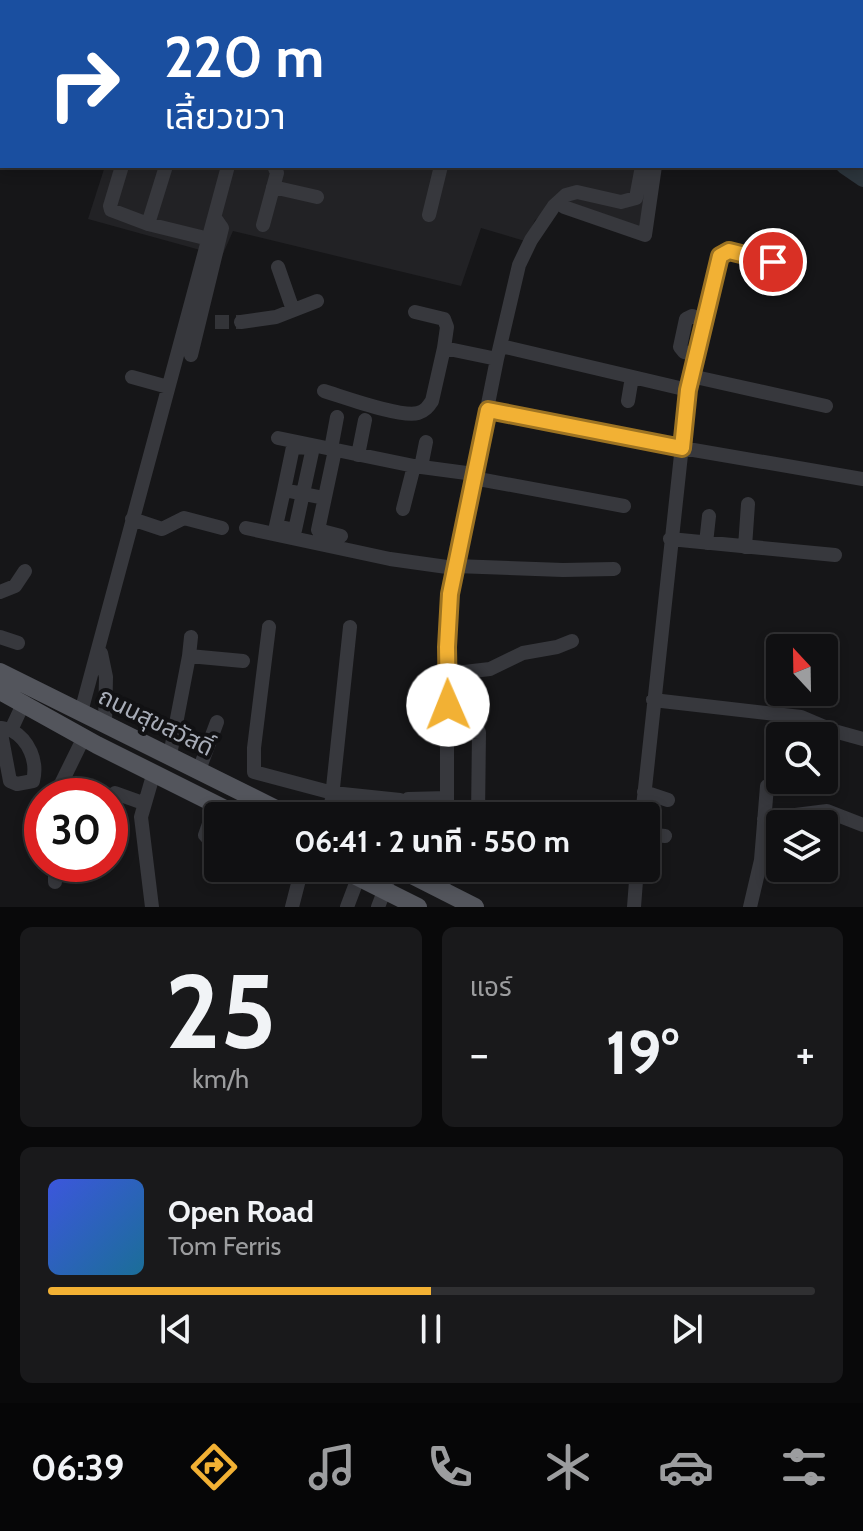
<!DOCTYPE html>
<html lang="th">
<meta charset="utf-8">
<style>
body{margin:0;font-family:Cabin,"Noto Sans Thai",sans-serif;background:#19191b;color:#f1f3f6;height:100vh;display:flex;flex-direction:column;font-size:30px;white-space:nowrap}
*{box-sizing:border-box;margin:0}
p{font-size:26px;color:#9c9d9f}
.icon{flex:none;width:44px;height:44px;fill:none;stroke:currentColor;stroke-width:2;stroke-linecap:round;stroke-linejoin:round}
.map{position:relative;height:907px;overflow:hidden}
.panel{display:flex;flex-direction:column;gap:20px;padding:20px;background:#09090a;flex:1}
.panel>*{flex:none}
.top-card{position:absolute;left:0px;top:0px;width:864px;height:168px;box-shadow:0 4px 12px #0003,0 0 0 2px #303032;background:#1a4fa0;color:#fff;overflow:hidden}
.needle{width:52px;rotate:338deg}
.tools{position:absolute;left:766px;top:634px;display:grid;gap:16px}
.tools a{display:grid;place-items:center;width:72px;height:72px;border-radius:8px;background:#101012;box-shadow:0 4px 12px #0003,0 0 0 2px #303032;font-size:40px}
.speed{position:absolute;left:24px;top:778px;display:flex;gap:16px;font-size:40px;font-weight:700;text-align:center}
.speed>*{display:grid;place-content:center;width:104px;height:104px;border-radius:50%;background:#101012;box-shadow:0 4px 12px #0003,0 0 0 2px #303032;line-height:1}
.speed .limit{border:12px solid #d22;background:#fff;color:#111}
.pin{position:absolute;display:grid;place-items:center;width:68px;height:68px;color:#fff;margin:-34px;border:4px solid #fff;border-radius:50%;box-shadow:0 2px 8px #0007}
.me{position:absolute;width:88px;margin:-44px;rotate:359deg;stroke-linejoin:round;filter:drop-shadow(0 0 6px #0008)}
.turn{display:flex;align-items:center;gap:28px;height:168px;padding:0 32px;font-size:36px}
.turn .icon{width:104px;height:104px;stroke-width:2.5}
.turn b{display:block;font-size:56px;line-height:68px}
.big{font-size:60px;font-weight:700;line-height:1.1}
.panel .tile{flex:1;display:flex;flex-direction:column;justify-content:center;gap:12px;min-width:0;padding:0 28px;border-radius:12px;background:#19191b}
.panel .dial{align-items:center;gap:0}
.dial b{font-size:104px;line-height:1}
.song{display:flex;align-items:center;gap:24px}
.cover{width:96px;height:96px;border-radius:12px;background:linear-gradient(135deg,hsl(230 70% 55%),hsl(200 70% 35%))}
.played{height:8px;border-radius:4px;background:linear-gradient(90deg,#f2b134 50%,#303032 50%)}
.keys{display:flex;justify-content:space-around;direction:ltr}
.heat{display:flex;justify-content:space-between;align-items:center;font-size:44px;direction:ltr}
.panel .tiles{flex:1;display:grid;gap:20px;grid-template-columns:1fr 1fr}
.tile:last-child{grid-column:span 2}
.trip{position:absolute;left:204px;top:802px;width:456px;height:80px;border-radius:8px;background:#101012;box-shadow:0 4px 12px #0003,0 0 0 2px #303032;font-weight:700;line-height:80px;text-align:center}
.dock{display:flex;height:128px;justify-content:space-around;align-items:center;background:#060607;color:#9c9d9f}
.dock .icon{width:56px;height:56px}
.dock .current{color:#f2b134}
.dock b{font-size:36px;color:#f1f3f6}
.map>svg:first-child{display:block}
.built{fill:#222225}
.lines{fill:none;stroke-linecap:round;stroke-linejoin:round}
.river{stroke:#2c353c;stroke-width:16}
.minor-tunnel{stroke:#333438;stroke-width:14;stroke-dasharray:14 7;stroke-linecap:butt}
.minor{stroke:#37383d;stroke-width:14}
.major{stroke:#53555c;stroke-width:18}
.route-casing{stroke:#9d7322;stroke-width:20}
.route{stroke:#f2b134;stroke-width:14}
.labels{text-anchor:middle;stroke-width:8;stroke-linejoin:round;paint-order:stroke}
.street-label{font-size:24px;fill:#a8adb8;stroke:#111113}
</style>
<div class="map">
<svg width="863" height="907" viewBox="0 0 863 907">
<rect width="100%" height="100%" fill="#161618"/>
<!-- built -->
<path class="built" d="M156 0H738L155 2Z
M105 166H646V234L558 203 535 220 525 241 481 228 461 286 233 231 222 256 88 219Z"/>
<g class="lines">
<!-- river -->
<path class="river" d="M773 2 774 0
M844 166 863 179"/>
<!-- minor-tunnel -->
<path class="minor-tunnel" d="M215 322H241"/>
<!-- minor -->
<path class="minor" d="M36 0 40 2
M177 0V2
M397 0V2
M556 0 562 2
M73 2V0
M104 2 105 0
M481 2 539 0
M721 2 727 0
M746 2V0
M0 19 2 18
M0 139H2
M122 166 110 206 111 210 148 224 209 239
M273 187 317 197
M564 207 645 235 655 166
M429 215 441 166
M148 224 166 166
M263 225 277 173 274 166
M278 267 293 310
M415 312 444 319 447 327 444 348
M241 322 276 317 317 301
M501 346 688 390 642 816
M191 355 222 228 215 218
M696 355 684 352 680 347 686 319 692 316 704 320
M691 376 826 406
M132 377 168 387
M688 390 720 256 729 251 773 262
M324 391C344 397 401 418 418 413 425 411 428 407 432 401L444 348 497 359
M628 401 632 377
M488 410 682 448 863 479
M278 438 414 466 474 474
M331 449 337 417
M335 450 318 530 341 536
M358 455 365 420
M421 467 426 442
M473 478 624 506
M284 490 293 447 310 448 312 452 295 530 276 526 284 490 324 498
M403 509 414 466
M132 519 162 529 184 518 222 528
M246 528 390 559 454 568
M670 539 835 555
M706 543 709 516
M745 547 748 504
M455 566 563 570 614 569
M0 592 15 586 25 571
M269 627 254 748V772L333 793 400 800
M0 637 18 643
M101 653 106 677 105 723
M189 656 191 637
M447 674 490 669 523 653 557 647 572 641
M653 700 801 717 834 731 863 739
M81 712 228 166
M0 728 10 781 17 784 33 781C38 761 29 740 11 730
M2 728 11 730 24 702
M448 729 479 732 478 816
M170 755 189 656 243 661
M199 770 217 722
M644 792 668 800
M115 793 143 803
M55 796 84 737
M408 799 447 798
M216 804 205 835 211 842 218 845
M330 816 350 627
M447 816V647L450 594 497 359 519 265 531 240 554 206 566 195 577 192 621 202 636 198 642 166
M764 819 827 811 863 825
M646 834 665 836
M55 882V864
M443 890 445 868
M152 907 141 817 154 772
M292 907 302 868
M347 907 358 878
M378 907 393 868
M634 907 637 868
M750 907 761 860 767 786"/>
<!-- major -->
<path class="major" d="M0 672 290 816
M0 691 97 745 239 816
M340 868 418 907
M398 868 475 907"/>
</g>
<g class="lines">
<defs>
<path id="route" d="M448 705 447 647 450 594 488 410 682 448 688 390 720 256 729 251 773 262"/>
</defs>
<!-- route casing -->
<use href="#route" class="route-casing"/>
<!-- route -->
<use href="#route" class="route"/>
</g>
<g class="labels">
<!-- street labels -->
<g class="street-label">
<text transform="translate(156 722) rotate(26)" y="8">ถนนสุขสวัสดิ์</text>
</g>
</g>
</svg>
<div class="tools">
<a><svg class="needle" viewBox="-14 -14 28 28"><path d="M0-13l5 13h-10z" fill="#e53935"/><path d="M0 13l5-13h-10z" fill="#9c9d9f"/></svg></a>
<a><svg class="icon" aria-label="search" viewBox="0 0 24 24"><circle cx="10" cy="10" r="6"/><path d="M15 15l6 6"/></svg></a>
<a><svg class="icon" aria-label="layers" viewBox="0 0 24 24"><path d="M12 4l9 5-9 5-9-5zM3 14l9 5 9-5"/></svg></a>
</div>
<div class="speed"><div class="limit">30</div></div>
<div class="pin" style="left:773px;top:262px;background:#d93025"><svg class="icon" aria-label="arrive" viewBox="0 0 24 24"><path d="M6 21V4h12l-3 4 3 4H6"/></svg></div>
<svg class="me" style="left:448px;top:705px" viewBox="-20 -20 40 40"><circle r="19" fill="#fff"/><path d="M0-13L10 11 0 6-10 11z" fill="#f2b134"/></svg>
<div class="trip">06:41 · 2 นาที · 550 m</div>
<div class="top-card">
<div class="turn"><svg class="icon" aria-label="right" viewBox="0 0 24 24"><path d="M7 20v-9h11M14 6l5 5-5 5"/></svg><div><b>220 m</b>เลี้ยวขวา</div></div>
</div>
</div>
<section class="panel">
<div class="tiles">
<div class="tile dial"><b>25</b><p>km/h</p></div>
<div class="tile"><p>แอร์</p>
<div class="heat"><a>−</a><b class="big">19°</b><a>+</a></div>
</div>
<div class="tile">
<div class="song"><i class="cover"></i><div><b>Open Road</b><p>Tom Ferris</p></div></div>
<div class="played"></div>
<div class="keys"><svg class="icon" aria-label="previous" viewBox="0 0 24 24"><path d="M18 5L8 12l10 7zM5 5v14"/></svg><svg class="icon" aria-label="pause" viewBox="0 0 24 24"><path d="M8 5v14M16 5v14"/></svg><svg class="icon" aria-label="next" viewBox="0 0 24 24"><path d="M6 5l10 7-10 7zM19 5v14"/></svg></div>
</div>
</div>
</section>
<nav class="dock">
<b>06:39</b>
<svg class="icon current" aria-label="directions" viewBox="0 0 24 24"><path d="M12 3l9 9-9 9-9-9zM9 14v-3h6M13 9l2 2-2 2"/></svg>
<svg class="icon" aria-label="music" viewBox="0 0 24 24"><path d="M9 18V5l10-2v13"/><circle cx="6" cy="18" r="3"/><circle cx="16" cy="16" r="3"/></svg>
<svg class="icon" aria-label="phone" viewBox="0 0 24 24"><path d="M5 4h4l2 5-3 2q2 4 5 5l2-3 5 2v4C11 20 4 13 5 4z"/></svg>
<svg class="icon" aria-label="climate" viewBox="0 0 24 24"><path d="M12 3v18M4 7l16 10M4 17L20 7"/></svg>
<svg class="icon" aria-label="car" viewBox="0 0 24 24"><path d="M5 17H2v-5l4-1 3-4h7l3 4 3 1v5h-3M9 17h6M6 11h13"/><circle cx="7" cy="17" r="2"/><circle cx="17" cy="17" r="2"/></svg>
<svg class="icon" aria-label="filters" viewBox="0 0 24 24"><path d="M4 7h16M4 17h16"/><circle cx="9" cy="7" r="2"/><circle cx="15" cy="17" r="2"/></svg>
</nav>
